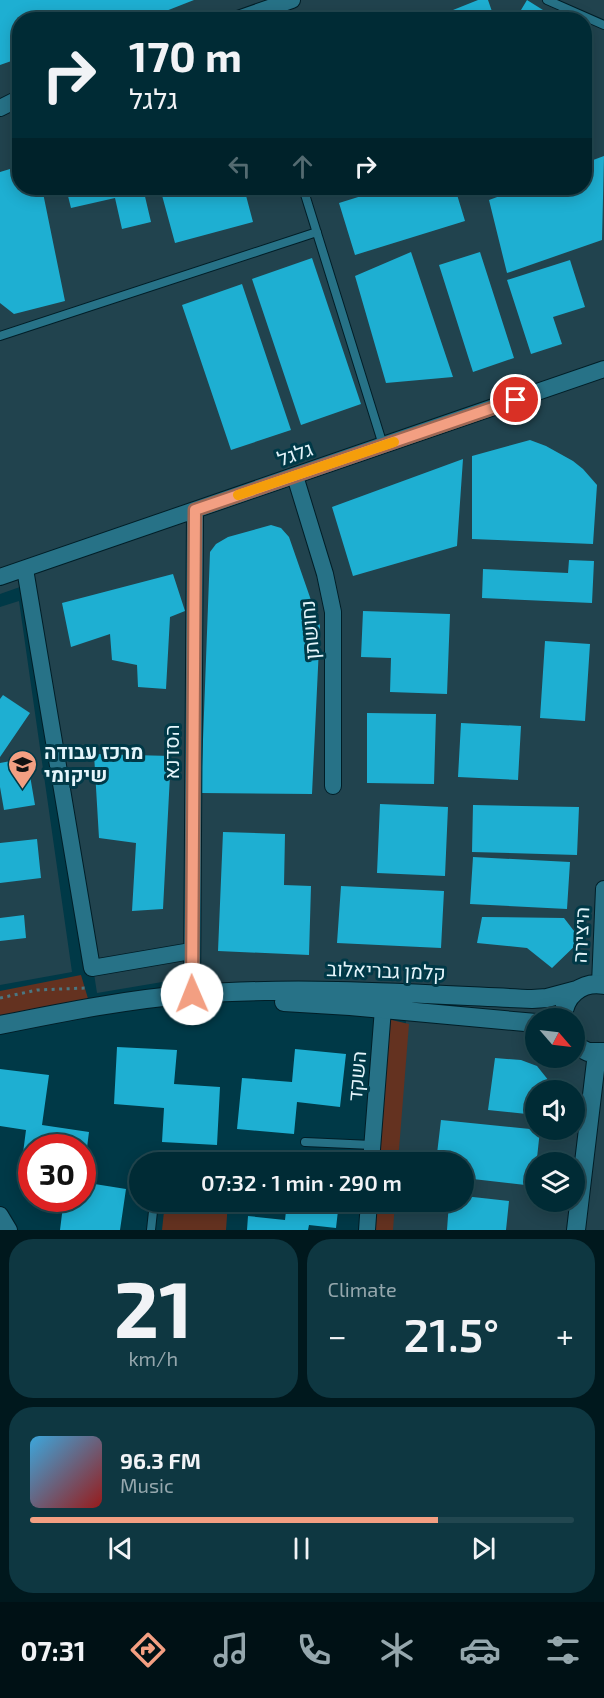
<!DOCTYPE html>
<meta charset="utf-8">
<style>
body{margin:0;font-family:"Exo 2",Heebo,sans-serif;background:#0e3741;color:#f1f3f6;height:100vh;display:flex;flex-direction:column;font-size:22px;white-space:nowrap}
*{box-sizing:border-box;margin:0}
p{font-size:20px;color:#95a7ad}
.icon{flex:none;width:33px;height:33px;fill:none;stroke:currentColor;stroke-width:2;stroke-linecap:round;stroke-linejoin:round}
.map{position:relative;height:1230px;overflow:hidden}
.panel{display:flex;flex-direction:column;gap:9px;padding:9px;background:#00181d;flex:1}
.panel>*{flex:none}
.hud{position:absolute;left:12px;top:12px;width:580px;height:183px;border-radius:24px;box-shadow:0 3px 15px #0003,0 0 0 2px #224750;background:#002b35;color:#f1f3f6;overflow:hidden}
.needle{width:39px;rotate:118deg}
.fabs{position:absolute;left:525px;top:1008px;display:grid;gap:12px}
.fabs a{display:grid;place-items:center;width:60px;height:60px;border-radius:50%;background:#002b35;box-shadow:0 3px 15px #0003,0 0 0 2px #224750;font-size:30px}
.speed{position:absolute;left:18px;top:1134px;display:flex;gap:12px;font-size:30px;font-weight:700;text-align:center}
.speed>*{display:grid;place-content:center;width:78px;height:78px;border-radius:50%;background:#002b35;box-shadow:0 3px 15px #0003,0 0 0 2px #224750;line-height:1}
.speed .limit{border:9px solid #d22;background:#fff;color:#111}
.pin{position:absolute;display:grid;place-items:center;width:51px;height:51px;color:#fff;margin:-26px;border:3px solid #fff;border-radius:50%;box-shadow:0 2px 6px #0007}
.me{position:absolute;width:66px;margin:-33px;rotate:359deg;stroke-linejoin:round;filter:drop-shadow(0 0 4px #0008)}
.turn{display:flex;align-items:center;gap:21px;height:126px;padding:0 18px;font-size:27px}
.turn .icon{width:78px;height:78px;stroke-width:2.5}
.turn b{display:block;font-size:42px;line-height:51px}
.lanes{display:flex;align-items:center;height:57px;padding:0 18px;background:#0003;justify-content:center;gap:30px;direction:ltr}
.lanes .off{opacity:.35}
.big{font-size:45px;font-weight:600;line-height:1.1}
.panel .widget{flex:1;display:flex;flex-direction:column;justify-content:center;gap:9px;min-width:0;padding:0 21px;border-radius:24px;background:#0e3741}
.panel .dial{align-items:center;gap:0}
.dial b{font-size:78px;line-height:1}
.song{display:flex;align-items:center;gap:18px}
.cover{width:72px;height:72px;border-radius:9px;background:linear-gradient(135deg,hsl(200 70% 55%),hsl(0 70% 35%))}
.played{height:6px;border-radius:3px;background:linear-gradient(90deg,#f39f82 75%,#224750 75%)}
.keys{display:flex;justify-content:space-around;direction:ltr}
.heat{display:flex;justify-content:space-between;align-items:center;font-size:33px;direction:ltr}
.panel .tiles{flex:1;display:grid;gap:9px;grid-template-columns:1fr 1fr}
.widget:last-child{grid-column:span 2}
.trip{position:absolute;left:129px;top:1152px;width:345px;height:60px;border-radius:30px;background:#002b35;box-shadow:0 3px 15px #0003,0 0 0 2px #224750;font-weight:600;line-height:60px;text-align:center}
.tabs{display:flex;height:96px;justify-content:space-around;align-items:center;background:#001115;color:#95a7ad}
.tabs .icon{width:42px;height:42px}
.tabs .selected{color:#f39f82}
.tabs b{font-size:27px;color:#f1f3f6}
.map>svg:first-child{display:block}
.built{fill:#21434e;fill-rule:evenodd}
.green{fill:#643220}
.building{fill:#1eafd2}
.lines{fill:none;stroke-linecap:round;stroke-linejoin:round}
.service-casing{stroke:#001e27;stroke-width:10}
.minor-casing{stroke:#001e27;stroke-width:18}
.tertiary-casing{stroke:#001e27;stroke-width:20}
.path{stroke:#4b7782;stroke-width:3;stroke-dasharray:3 4.5;stroke-linecap:butt}
.service{stroke:#277287;stroke-width:8}
.minor{stroke:#277287;stroke-width:16}
.tertiary{stroke:#277287;stroke-width:18}
.route-casing{stroke:#9e6754;stroke-width:15}
.route{stroke:#f39f82;stroke-width:10}
.slow{stroke:#f59e0b;stroke-width:10}
.labels{text-anchor:middle;stroke-width:6;stroke-linejoin:round;paint-order:stroke}
.street-label{font-size:20px;fill:#e4f5fb;stroke:#003947}
.poi-label{font-size:20px;font-weight:bold;fill:#e4f5fb;stroke:#003947;text-anchor:start}
</style>
<div class="map">
<svg width="604" height="1230" viewBox="0 0 604 1230">
<rect width="100%" height="100%" fill="#003947"/>
<!-- built -->
<path class="built" d="M0 0H604V1230H387L390 1202H464V1162H393L409 989 223 984 180 979 97 993 34 582 0 594ZM20 20H585V188H20ZM536 1018H574V1058H536ZM536 1090H574V1130H536ZM536 1162H574V1202H536Z
M19 601 72 972 0 985V607Z"/>
<!-- green -->
<path class="green" d="M81 975 89 1002 0 1019V991Z
M383 1018 409 1024 398 1162H373Z
M165 1202H228L226 1230H162Z
M370 1202H395L393 1230H368Z"/>
<!-- building -->
<path class="building" d="M0 0H194L143 20H20V58L0 65Z
M478 0H488L495 20H428Z
M527 0 559 20H515Z
M604 156 602 240 507 273 489 200 521 188H585V163Z
M20 166V188H42L65 301 14 314 0 303V172Z
M66 188H143L151 222 122 229 115 198 71 208Z
M160 188H244L253 222 175 243Z
M387 188H455L465 221 355 255 339 203Z
M411 252 453 377 386 383 355 276Z
M480 252 514 358 473 372 439 265Z
M312 258 361 404 301 425 252 279Z
M570 260 585 307 553 317 562 344 531 354 507 280Z
M242 284 291 430 231 450 182 305Z
M530 440 546 446 573 461 583 469 597 485 593 544 472 539V456Z
M463 459 457 546 353 576 332 507Z
M271 525 281 528 289 537 320 626 312 794 201 793 210 552 216 544 228 537Z
M569 560 594 561 592 603 482 598 483 569 568 573Z
M173 574 185 611 170 617 166 689 138 687 137 665 112 660 110 634 71 647 62 603Z
M363 611 450 614 447 694 390 692 391 658 361 657Z
M545 641 590 644 585 721 540 718Z
M3 695 30 713 0 757V699Z
M367 713 436 714 434 784 367 783Z
M461 723 521 726 518 780 458 777Z
M94 754 171 756 163 909 132 911 136 843 99 838Z
M27 758 35 805 4 810 0 787V763Z
M380 804 448 807 445 876 377 873Z
M473 805 579 807 577 855 472 852Z
M223 832 285 834 284 885 311 886 309 955 218 951Z
M37 839 41 878 0 883V843Z
M473 857 570 862 567 909 470 904Z
M341 886 444 891 441 948 337 943Z
M24 915 26 938 0 941V918Z
M482 917 564 918 581 940 552 968 527 948 477 943Z
M117 1047 177 1050 174 1084 220 1087 217 1145 162 1142 164 1108 114 1104Z
M295 1049 346 1054 340 1107 297 1102 294 1134 237 1129 242 1078 292 1082Z
M495 1058 521 1060 537 1066 549 1081 550 1090H536V1115L488 1110Z
M0 1069 49 1075 42 1125 89 1132 84 1171 82 1148H32V1186L19 1184 26 1130 0 1126Z
M441 1120 540 1130 534 1186 464 1178V1162H436Z
M82 1182 126 1189 120 1230H60L64 1198H82Z
M464 1196 509 1201 506 1230H447L449 1202H464Z
M287 1202H339L336 1228 309 1225 308 1230H247L248 1216 285 1220Z"/>
<g class="lines">
<defs>
<path id="service" d="M547 0 604 25
M303 188 383 445
M0 336 317 232
M305 1142 372 1145
M151 1230 154 1202"/>
<path id="minor" d="M235 20 292 0
M0 108 20 98
M295 476 325 574 333 612V786
M25 569 92 968 191 951
M0 577 604 369
M600 984 604 889
M192 995 195 510
M371 1162 384 996
M0 1215 9 1230
M367 1230 369 1202"/>
<path id="tertiary" d="M284 1002 350 1006 536 1023
M563 1018C564 996 581 981 604 985
M0 1025C64 1012 129 999 194 994 307 986 420 994 532 999L547 998 577 990
M574 1045 588 1052H604
M576 1230 597 1053"/>
</defs>
<!-- service casing -->
<use href="#service" class="service-casing"/>
<!-- minor casing -->
<use href="#minor" class="minor-casing"/>
<!-- tertiary casing -->
<use href="#tertiary" class="tertiary-casing"/>
<!-- path -->
<path class="path" d="M0 998 37 990 86 988"/>
<!-- service -->
<use href="#service" class="service"/>
<!-- minor -->
<use href="#minor" class="minor"/>
<!-- tertiary -->
<use href="#tertiary" class="tertiary"/>
</g>
<g class="lines">
<defs>
<path id="route" d="M192 994 195 510 516 400"/>
</defs>
<!-- route casing -->
<use href="#route" class="route-casing"/>
<!-- route -->
<use href="#route" class="route"/>
<!-- slow -->
<path class="slow" d="M238 495 394 442"/>
</g>
<!-- icons -->
<defs>
<symbol id="school-pin" viewBox="-11 -11 22 30"><path d="M0 17L-7.5 6A9.5 9.5 0 1 1 7.5 6Z" fill="#f39f82" stroke="#003947"/><path d="M0-5L7-2L0 1L-7-2ZM-4 1L0 2.5L4 1V4Q0 6-4 4Z" fill="#111"/></symbol>
</defs>
<g fill-rule="evenodd">
<use href="#school-pin" x="6" y="748" width="33" height="45"/>
</g>
<g class="labels">
<!-- street labels -->
<g class="street-label">
<text transform="translate(295 454) rotate(-19)" y="7">גלגל</text>
<text transform="translate(310 630) rotate(-95)" y="7">נחושתן</text>
<text transform="translate(172 752) rotate(-90)" y="7">הסדנא</text>
<text transform="translate(581 935) rotate(-87)" y="7">היצירה</text>
<text transform="translate(386 971) rotate(2)" y="7">קלמן גבריאלוב</text>
<text transform="translate(357 1076) rotate(-85)" y="7">השקד</text>
</g>
<!-- poi labels -->
<g class="poi-label">
<text x="44" y="759">מרכז עבודה<tspan x="44" dy="23">שיקומי</tspan></text>
</g>
</g>
</svg>
<div class="fabs">
<a><svg class="needle" viewBox="-14 -14 28 28"><path d="M0-13l5 13h-10z" fill="#e53935"/><path d="M0 13l5-13h-10z" fill="#95a7ad"/></svg></a>
<a><svg class="icon" aria-label="sound" viewBox="0 0 24 24"><path d="M4 9h4l5-4v14l-5-4H4zM17 9q2 3 0 6"/></svg></a>
<a><svg class="icon" aria-label="layers" viewBox="0 0 24 24"><path d="M12 4l9 5-9 5-9-5zM3 14l9 5 9-5"/></svg></a>
</div>
<div class="speed"><div class="limit">30</div></div>
<div class="pin" style="left:516px;top:400px;background:#d93025"><svg class="icon" aria-label="arrive" viewBox="0 0 24 24"><path d="M6 21V4h12l-3 4 3 4H6"/></svg></div>
<svg class="me" style="left:192px;top:994px" viewBox="-20 -20 40 40"><circle r="19" fill="#fff"/><path d="M0-13L10 11 0 6-10 11z" fill="#f39f82"/></svg>
<div class="trip">07:32 · 1 min · 290 m</div>
<div class="hud">
<div class="turn"><svg class="icon" aria-label="right" viewBox="0 0 24 24"><path d="M7 20v-9h11M14 6l5 5-5 5"/></svg><div><b>170 m</b>גלגל</div></div>
<div class="lanes"><svg class="icon off" aria-label="left" viewBox="0 0 24 24"><path d="M17 20v-9H6M10 6l-5 5 5 5"/></svg><svg class="icon off" aria-label="ahead" viewBox="0 0 24 24"><path d="M12 20V5M6 11l6-6 6 6"/></svg><svg class="icon" aria-label="right" viewBox="0 0 24 24"><path d="M7 20v-9h11M14 6l5 5-5 5"/></svg></div>
</div>
</div>
<section class="panel">
<div class="tiles">
<div class="widget dial"><b>21</b><p>km/h</p></div>
<div class="widget"><p>Climate</p>
<div class="heat"><a>−</a><b class="big">21.5°</b><a>+</a></div>
</div>
<div class="widget">
<div class="song"><i class="cover"></i><div><b>96.3 FM</b><p>Music</p></div></div>
<div class="played"></div>
<div class="keys"><svg class="icon" aria-label="previous" viewBox="0 0 24 24"><path d="M18 5L8 12l10 7zM5 5v14"/></svg><svg class="icon" aria-label="pause" viewBox="0 0 24 24"><path d="M8 5v14M16 5v14"/></svg><svg class="icon" aria-label="next" viewBox="0 0 24 24"><path d="M6 5l10 7-10 7zM19 5v14"/></svg></div>
</div>
</div>
</section>
<nav class="tabs">
<b>07:31</b>
<svg class="icon selected" aria-label="directions" viewBox="0 0 24 24"><path d="M12 3l9 9-9 9-9-9zM9 14v-3h6M13 9l2 2-2 2"/></svg>
<svg class="icon" aria-label="music" viewBox="0 0 24 24"><path d="M9 18V5l10-2v13"/><circle cx="6" cy="18" r="3"/><circle cx="16" cy="16" r="3"/></svg>
<svg class="icon" aria-label="phone" viewBox="0 0 24 24"><path d="M5 4h4l2 5-3 2q2 4 5 5l2-3 5 2v4C11 20 4 13 5 4z"/></svg>
<svg class="icon" aria-label="climate" viewBox="0 0 24 24"><path d="M12 3v18M4 7l16 10M4 17L20 7"/></svg>
<svg class="icon" aria-label="car" viewBox="0 0 24 24"><path d="M5 17H2v-5l4-1 3-4h7l3 4 3 1v5h-3M9 17h6M6 11h13"/><circle cx="7" cy="17" r="2"/><circle cx="17" cy="17" r="2"/></svg>
<svg class="icon" aria-label="filters" viewBox="0 0 24 24"><path d="M4 7h16M4 17h16"/><circle cx="9" cy="7" r="2"/><circle cx="15" cy="17" r="2"/></svg>
</nav>
